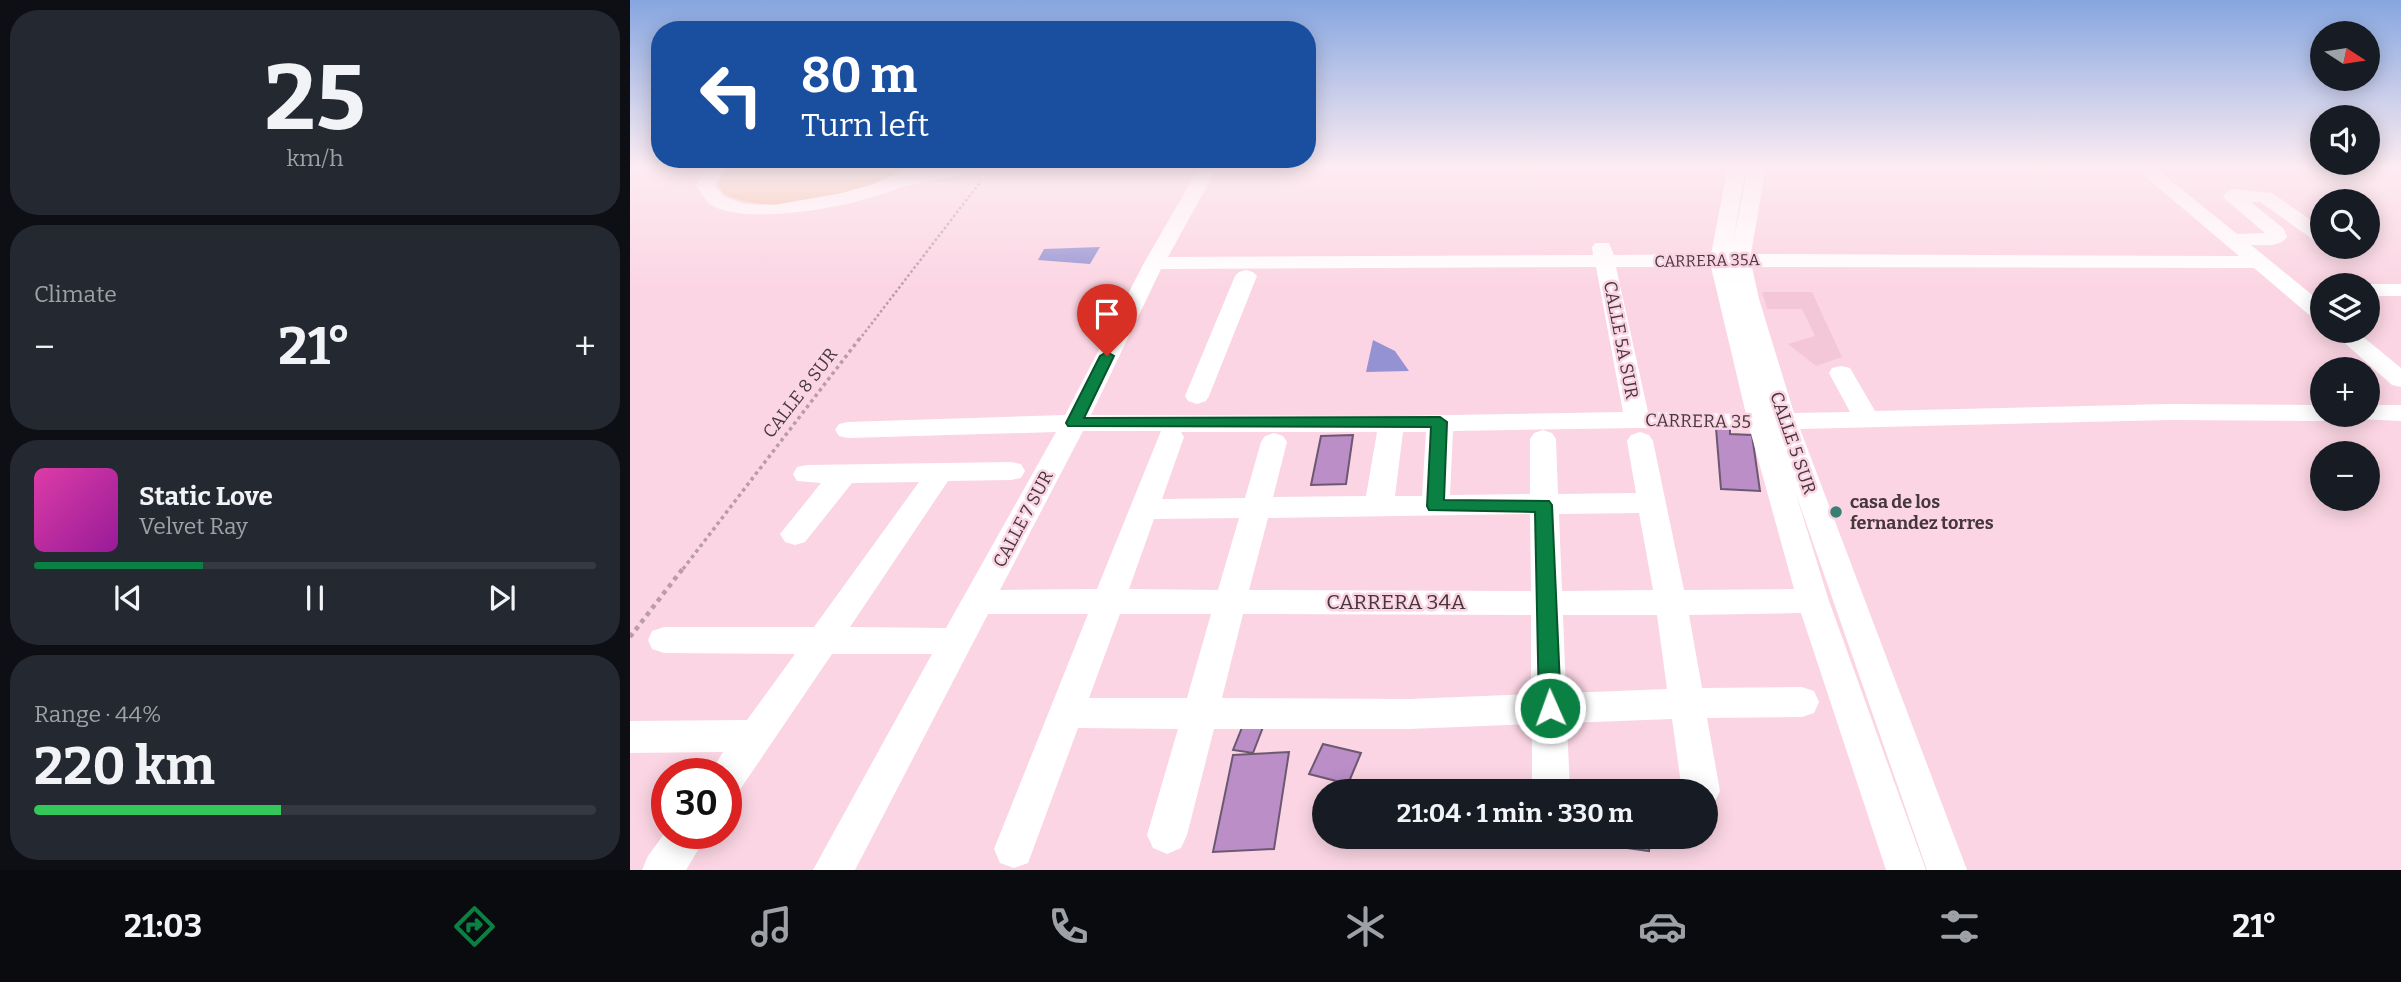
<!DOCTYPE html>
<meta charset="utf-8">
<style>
body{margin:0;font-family:Bitter,serif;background:#242831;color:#f1f3f6;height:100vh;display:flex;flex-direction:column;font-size:26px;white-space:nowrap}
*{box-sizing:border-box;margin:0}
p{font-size:23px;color:#9ea1a6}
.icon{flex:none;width:38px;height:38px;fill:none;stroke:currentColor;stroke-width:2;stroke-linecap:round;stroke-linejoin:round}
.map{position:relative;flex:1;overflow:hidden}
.sheet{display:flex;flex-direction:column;gap:10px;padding:10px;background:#0d0f14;width:630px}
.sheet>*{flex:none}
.guide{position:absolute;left:21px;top:21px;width:665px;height:147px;border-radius:28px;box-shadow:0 4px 18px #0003;background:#1a4fa0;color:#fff;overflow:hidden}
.needle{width:46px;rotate:102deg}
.tools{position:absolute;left:1680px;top:21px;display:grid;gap:14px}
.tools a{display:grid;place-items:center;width:70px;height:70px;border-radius:50%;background:#171b24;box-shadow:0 4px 18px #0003;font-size:35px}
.speed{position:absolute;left:21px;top:758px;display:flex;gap:14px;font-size:35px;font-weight:700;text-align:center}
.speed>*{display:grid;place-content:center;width:91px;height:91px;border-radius:50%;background:#171b24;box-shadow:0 4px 18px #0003;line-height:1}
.speed .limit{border:10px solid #d22;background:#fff;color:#111}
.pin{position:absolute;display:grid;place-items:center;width:60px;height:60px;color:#fff;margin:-72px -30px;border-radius:50% 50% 50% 0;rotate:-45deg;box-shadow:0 0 7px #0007}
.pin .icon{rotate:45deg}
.me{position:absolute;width:77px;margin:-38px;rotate:358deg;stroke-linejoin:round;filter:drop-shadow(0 0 5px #0008)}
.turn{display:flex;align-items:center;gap:24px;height:147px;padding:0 35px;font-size:32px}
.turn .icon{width:91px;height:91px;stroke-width:2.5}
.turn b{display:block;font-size:49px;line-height:60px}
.big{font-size:52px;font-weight:700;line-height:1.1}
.sheet .widget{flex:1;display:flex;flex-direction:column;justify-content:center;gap:10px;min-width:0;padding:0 24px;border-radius:28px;background:#242831}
.sheet .dial{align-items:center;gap:0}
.dial b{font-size:91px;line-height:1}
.song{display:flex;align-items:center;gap:21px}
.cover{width:84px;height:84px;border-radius:10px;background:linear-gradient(135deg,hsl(320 70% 55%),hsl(300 70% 35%))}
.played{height:7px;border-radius:4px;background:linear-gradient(90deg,#0b8043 30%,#363941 30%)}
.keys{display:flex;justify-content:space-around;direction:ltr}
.heat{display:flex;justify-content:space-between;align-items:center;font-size:38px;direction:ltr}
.charge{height:10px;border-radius:5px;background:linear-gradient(90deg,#34c759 44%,#363941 0)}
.trip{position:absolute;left:682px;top:779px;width:406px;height:70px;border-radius:35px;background:#171b24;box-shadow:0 4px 18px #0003;font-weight:700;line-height:70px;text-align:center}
.menu{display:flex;height:112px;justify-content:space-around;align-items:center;background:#090b0e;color:#9ea1a6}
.menu .icon{width:49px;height:49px}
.menu .active{color:#0b8043}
.menu b{font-size:32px;color:#f1f3f6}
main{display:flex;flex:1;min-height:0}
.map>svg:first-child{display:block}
.built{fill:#f4c7d8}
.green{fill:#ebbc92}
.water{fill:#9492d3}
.building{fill:#bb8ec7;stroke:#6c5871;stroke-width:2}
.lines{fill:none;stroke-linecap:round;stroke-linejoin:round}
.path-far2{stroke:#ba9ca7;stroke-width:2.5;stroke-dasharray:2.5 2.5;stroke-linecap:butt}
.path-far1{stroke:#ba9ca7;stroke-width:3.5;stroke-dasharray:3.5 3.5;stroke-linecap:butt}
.path{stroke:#ba9ca7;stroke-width:4.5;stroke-dasharray:4.5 4.5;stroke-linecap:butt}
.minor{fill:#fff;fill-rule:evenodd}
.major{fill:#fff;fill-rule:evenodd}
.route{fill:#0b8043;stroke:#07532c;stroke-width:2}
.poi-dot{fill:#397e72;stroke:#fbd5e3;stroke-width:2.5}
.labels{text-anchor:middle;stroke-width:5;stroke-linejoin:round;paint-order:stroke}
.far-street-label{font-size:16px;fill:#46373d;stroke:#fbd5e3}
.street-label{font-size:18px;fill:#46373d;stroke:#fbd5e3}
.poi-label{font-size:18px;font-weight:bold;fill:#46373d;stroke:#fbd5e3;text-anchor:start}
.near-street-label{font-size:21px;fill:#46373d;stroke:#fbd5e3}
</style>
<main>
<section class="sheet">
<div class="widget dial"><b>25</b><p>km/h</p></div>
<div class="widget"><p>Climate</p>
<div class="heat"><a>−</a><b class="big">21°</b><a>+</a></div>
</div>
<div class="widget">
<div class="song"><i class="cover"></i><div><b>Static Love</b><p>Velvet Ray</p></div></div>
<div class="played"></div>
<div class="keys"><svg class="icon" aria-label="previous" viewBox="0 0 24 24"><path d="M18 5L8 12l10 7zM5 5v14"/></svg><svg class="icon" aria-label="pause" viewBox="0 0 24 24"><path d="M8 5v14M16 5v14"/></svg><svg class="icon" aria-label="next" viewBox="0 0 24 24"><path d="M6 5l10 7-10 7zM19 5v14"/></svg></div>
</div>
<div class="widget"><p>Range · 44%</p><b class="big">220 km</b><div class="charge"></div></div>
</section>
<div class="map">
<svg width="1771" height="870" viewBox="0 0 1771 870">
<rect width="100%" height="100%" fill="#fbd5e3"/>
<!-- built -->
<path class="built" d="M1132 292H1182L1212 357 1186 366 1158 344 1185 336 1172 309H1137Z"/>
<!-- green -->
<path class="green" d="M101 166H284C228 193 154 221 93 194L88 184 94 172Z"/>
<!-- water -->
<path class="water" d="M470 247 460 264 408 260 414 249Z
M743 340 765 351 779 371 736 372Z"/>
<!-- building -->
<path class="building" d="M1086 428 1100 429V434L1122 435 1130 491 1091 489Z
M723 435 716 484 681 485 691 436Z
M613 725 633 727 623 753 603 750Z
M693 744 731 753 718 784 679 774Z
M659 752 644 849 583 852 603 755Z
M955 836H1020L1019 851 954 842Z"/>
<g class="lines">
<!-- path-far2 -->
<path class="path-far2" d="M229 340 351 181"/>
<!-- path-far1 -->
<path class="path-far1" d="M53 569 230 338"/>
<!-- path -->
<path class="path" d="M0 637 54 567"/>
<!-- minor -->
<path class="minor" d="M0 166H10L0 172Z
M78 166H98L84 185 95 197 114 204 144 205 212 193 244 184 283 166H305C275 201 123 229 83 206 76 202 70 191 66 185Z
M570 166H588L538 257 963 255 962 247 965 243H979L984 255 1081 254 1098 166H1116L1103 243 1118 166H1136L1121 254 1609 256 1503 166H1523L1607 234 1635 233 1595 199 1593 195 1602 189 1642 193 1692 228V243L1685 241 1630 202H1621L1654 229 1657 237C1649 248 1633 245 1621 245L1692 303V321L1684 319 1624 268 1122 267 1129 299 1164 413 1220 412 1199 373 1202 368 1211 366 1220 368 1245 411 1540 404 1692 405V415H1704L1701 419 1692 421 1540 420 1170 429 1337 870H1297L1165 491 1199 601 1296 870H1256L1171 613 1059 615 1072 688 1172 687 1184 691 1189 702 1184 713 1172 717 1077 718 1090 791 1084 803 1076 807V791H1052L1042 719 937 723 940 791H902V724L779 729H584L557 835 551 848 537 854 523 848 517 835 548 729 448 728 398 863 384 868 370 863 364 849 458 614H358L225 870H183L302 654H202L109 791 96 796V774H80L93 752 0 753V721L117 720 165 654 34 653 22 649 18 640 22 631 34 627H184L289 482 222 483 175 542 165 545 155 542 150 534 191 483 167 481 163 474 167 467 177 465 381 462 391 464 395 471 391 478 381 480 318 481 220 627 316 628 426 432 218 438 209 436 205 430 209 424 218 422 435 415 514 263ZM966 267 993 412 761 416 461 415 531 269ZM986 267H1081L1116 414 1018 412ZM1007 428 1120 430 1164 589 1054 590 1023 441 1019 435 1010 432 1001 435 997 441 1006 493 928 494 926 439 922 433 913 430 904 433 900 439V494L820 495 823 431ZM453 431H531L467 589 370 590ZM551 432H747L736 496 643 497 657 442 653 436 644 433 635 436 631 442 615 498 532 499 554 437ZM773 432H796L792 496H765ZM1009 513 1023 590 932 591 929 514ZM900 514 901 591 619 590 638 518ZM609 518 588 590 499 589 524 519ZM490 614H581L557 698H459ZM613 614 901 615V694L779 699 592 698ZM933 615H1027L1037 689 936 693Z
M616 270 623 272 627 276 579 396 576 401 567 404 558 401 555 396 605 276 609 272Z
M1738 284H1771V296H1738V285H1731Z
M1701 331H1726L1771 368V387L1762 385Z
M1738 405H1771V421L1729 419 1726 415H1738Z
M37 830V833H78L56 870H12L18 856Z"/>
<!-- major -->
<path class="major" d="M307 166H351L348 171 272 187 264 185 261 180 264 175Z"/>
</g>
<!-- sky -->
<linearGradient id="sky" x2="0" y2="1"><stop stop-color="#86a6e0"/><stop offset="0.58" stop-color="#fdecf2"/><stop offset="1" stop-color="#fdecf2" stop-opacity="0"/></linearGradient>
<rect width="1771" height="288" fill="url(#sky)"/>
<!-- route -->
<path class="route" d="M477 352 484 356 454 418 810 417 817 422 814 500 919 501 922 505 931 708 928 714 920 717 913 714 909 708 905 512 799 510 797 506 801 427 438 426 436 423 470 356Z"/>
<!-- markers -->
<circle class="poi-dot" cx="1206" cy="512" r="7"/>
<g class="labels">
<!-- far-street labels -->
<g class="far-street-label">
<text transform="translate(1077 260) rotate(-1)" y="6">CARRERA 35A</text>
</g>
<!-- street labels -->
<g class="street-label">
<text transform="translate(991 340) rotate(79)" y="6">CALLE 5A SUR</text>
<text transform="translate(170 393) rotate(-52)" y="6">CALLE 8 SUR</text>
<text transform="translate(1068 421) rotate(1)" y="6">CARRERA 35</text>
<text transform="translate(1163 443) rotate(71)" y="6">CALLE 5 SUR</text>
<text transform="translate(393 519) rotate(-62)" y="6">CALLE 7 SUR</text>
</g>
<!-- poi labels -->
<g class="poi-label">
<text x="1220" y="508">casa de los<tspan x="1220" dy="21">fernandez torres</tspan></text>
</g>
<!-- near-street labels -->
<g class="near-street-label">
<text x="766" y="609">CARRERA 34A</text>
</g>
</g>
</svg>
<div class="tools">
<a><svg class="needle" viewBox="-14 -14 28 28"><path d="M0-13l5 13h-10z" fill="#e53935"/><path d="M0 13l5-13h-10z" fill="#9ea1a6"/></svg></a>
<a><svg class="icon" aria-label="sound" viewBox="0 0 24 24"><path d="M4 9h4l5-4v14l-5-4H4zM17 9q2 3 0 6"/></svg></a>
<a><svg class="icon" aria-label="search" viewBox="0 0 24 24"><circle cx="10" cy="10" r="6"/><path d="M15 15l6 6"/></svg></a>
<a><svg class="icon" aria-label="layers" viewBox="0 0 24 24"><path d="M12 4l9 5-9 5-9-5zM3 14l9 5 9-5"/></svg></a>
<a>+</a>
<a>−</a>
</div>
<div class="speed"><div class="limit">30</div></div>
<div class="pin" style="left:477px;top:356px;background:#d93025"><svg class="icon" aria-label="arrive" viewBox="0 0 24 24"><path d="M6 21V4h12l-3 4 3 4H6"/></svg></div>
<svg class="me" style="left:920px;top:708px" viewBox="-20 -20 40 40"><circle r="17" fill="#0b8043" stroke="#fff" stroke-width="3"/><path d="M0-11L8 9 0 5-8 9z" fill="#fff"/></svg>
<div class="trip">21:04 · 1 min · 330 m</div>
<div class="guide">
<div class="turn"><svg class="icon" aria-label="left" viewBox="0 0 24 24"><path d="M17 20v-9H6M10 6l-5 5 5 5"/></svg><div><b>80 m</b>Turn left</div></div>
</div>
</div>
</main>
<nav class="menu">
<b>21:03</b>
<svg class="icon active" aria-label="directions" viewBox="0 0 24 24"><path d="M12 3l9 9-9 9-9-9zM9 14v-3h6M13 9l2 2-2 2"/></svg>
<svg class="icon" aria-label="music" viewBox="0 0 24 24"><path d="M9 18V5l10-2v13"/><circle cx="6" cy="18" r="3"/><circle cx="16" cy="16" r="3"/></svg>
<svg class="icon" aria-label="phone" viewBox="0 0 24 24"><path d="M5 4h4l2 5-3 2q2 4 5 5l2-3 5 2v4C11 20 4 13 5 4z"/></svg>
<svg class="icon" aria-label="climate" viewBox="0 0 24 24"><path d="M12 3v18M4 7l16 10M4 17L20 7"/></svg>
<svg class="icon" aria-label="car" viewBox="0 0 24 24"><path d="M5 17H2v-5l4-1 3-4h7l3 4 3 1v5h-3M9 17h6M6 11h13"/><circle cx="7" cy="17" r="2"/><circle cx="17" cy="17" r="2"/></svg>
<svg class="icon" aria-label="filters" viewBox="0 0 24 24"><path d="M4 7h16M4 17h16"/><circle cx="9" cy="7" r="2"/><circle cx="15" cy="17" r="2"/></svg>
<b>21°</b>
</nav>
